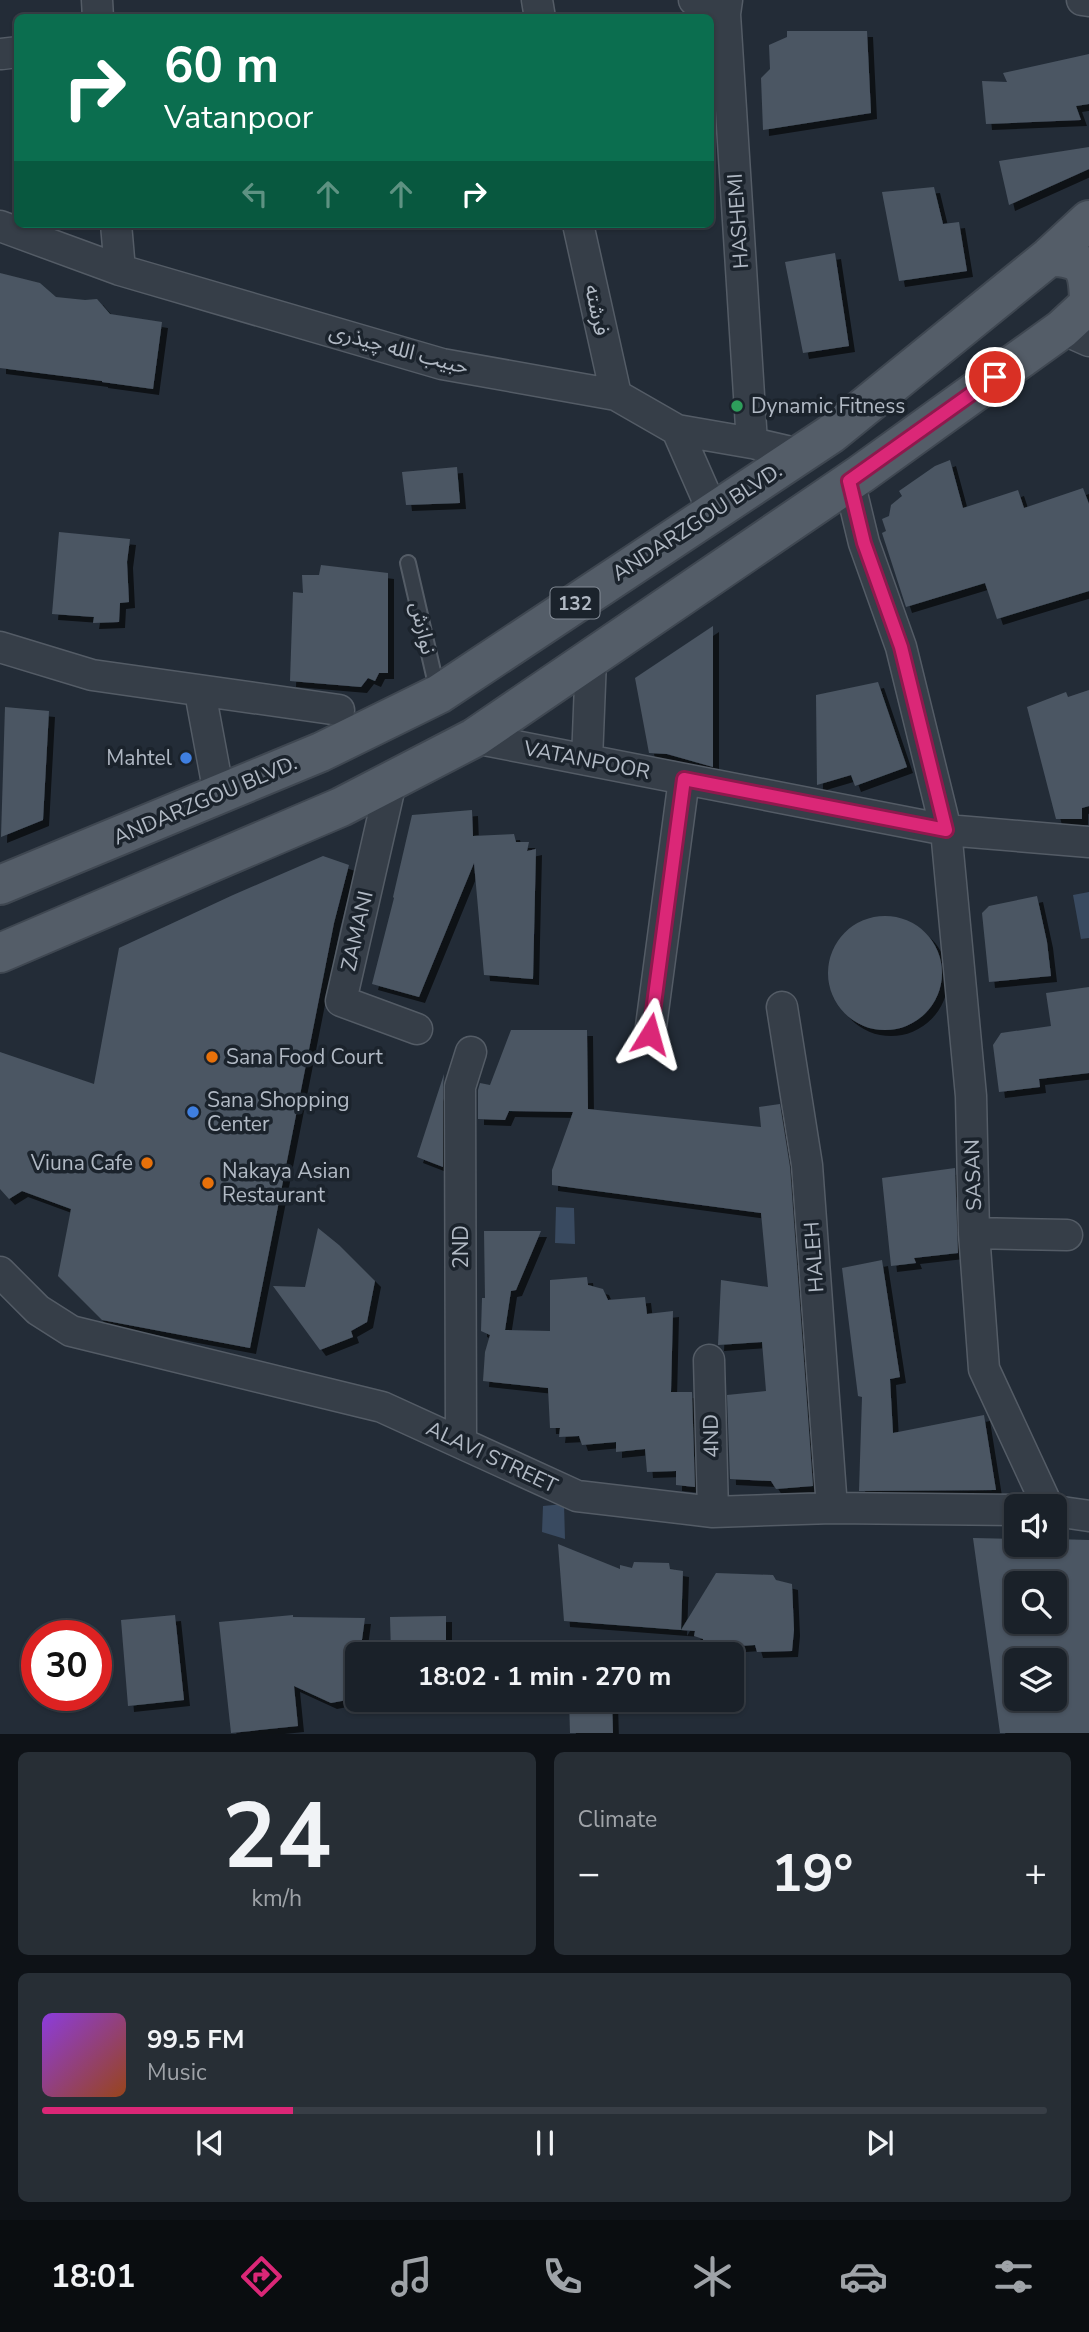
<!DOCTYPE html>
<meta charset="utf-8">
<style>
body{margin:0;font-family:"Nunito Sans","Noto Sans Arabic",sans-serif;background:#272e35;color:#f1f3f6;height:100vh;display:flex;flex-direction:column;font-size:26px;white-space:nowrap}
*{box-sizing:border-box;margin:0}
p{font-size:23px;color:#9fa3a8}
.icon{flex:none;width:38px;height:38px;fill:none;stroke:currentColor;stroke-width:2;stroke-linecap:round;stroke-linejoin:round}
.map{position:relative;height:1734px;overflow:hidden}
.sheet{display:flex;flex-direction:column;gap:18px;padding:18px;background:#0e1217;flex:1}
.sheet>*{flex:none}
.banner{position:absolute;left:14px;top:14px;width:700px;height:214px;border-radius:10px;box-shadow:0 2px 5px #0004,0 0 0 2px #383e46;background:#0b6e4f;color:#fff;overflow:hidden}
.controls{position:absolute;left:1004px;top:1494px;display:grid;gap:14px}
.controls a{display:grid;place-items:center;width:63px;height:63px;border-radius:10px;background:#1a2129;box-shadow:0 2px 5px #0004,0 0 0 2px #383e46;font-size:35px}
.speed{position:absolute;left:21px;top:1620px;display:flex;gap:14px;font-size:35px;font-weight:700;text-align:center}
.speed>*{display:grid;place-content:center;width:91px;height:91px;border-radius:50%;background:#1a2129;box-shadow:0 2px 5px #0004,0 0 0 2px #383e46;line-height:1}
.speed .limit{border:10px solid #d22;background:#fff;color:#111}
.pin{position:absolute;display:grid;place-items:center;width:60px;height:60px;color:#fff;margin:-30px;border:4px solid #fff;border-radius:50%;box-shadow:0 2px 7px #0007}
.me{position:absolute;width:77px;margin:-38px;rotate:8deg;stroke-linejoin:round;filter:drop-shadow(0 0 5px #0008)}
.turn{display:flex;align-items:center;gap:24px;height:147px;padding:0 35px;font-size:32px}
.turn .icon{width:91px;height:91px;stroke-width:2.5}
.turn b{display:block;font-size:49px;line-height:60px}
.lanes{display:flex;align-items:center;height:66px;padding:0 35px;background:#0003;justify-content:center;gap:35px;direction:ltr}
.lanes .off{opacity:.35}
.big{font-size:52px;font-weight:700;line-height:1.1}
.sheet .tile{flex:1;display:flex;flex-direction:column;justify-content:center;gap:10px;min-width:0;padding:0 24px;border-radius:10px;background:#272e35}
.sheet .dial{align-items:center;gap:0}
.dial b{font-size:91px;line-height:1}
.song{display:flex;align-items:center;gap:21px}
.cover{width:84px;height:84px;border-radius:10px;background:linear-gradient(135deg,hsl(270 70% 55%),hsl(20 70% 35%))}
.played{height:7px;border-radius:4px;background:linear-gradient(90deg,#db2777 25%,#383e46 25%)}
.keys{display:flex;justify-content:space-around;direction:ltr}
.heat{display:flex;justify-content:space-between;align-items:center;font-size:38px;direction:ltr}
.sheet .tiles{flex:1;display:grid;gap:18px;grid-template-columns:1fr 1fr}
.tile:last-child{grid-column:span 2}
.trip{position:absolute;left:345px;top:1642px;width:399px;height:70px;border-radius:10px;background:#1a2129;box-shadow:0 2px 5px #0004,0 0 0 2px #383e46;font-weight:700;line-height:70px;text-align:center}
.tab-bar{display:flex;height:112px;justify-content:space-around;align-items:center;background:#0a0d10;color:#9fa3a8}
.tab-bar .icon{width:49px;height:49px}
.tab-bar .selected{color:#db2777}
.tab-bar b{font-size:32px;color:#f1f3f6}
.map>svg:first-child{display:block}
.water{fill:#394a60}
.building{fill:#4b5663;fill-rule:evenodd;filter:url(#shadow)}
.lines{fill:none;stroke-linecap:round;stroke-linejoin:round}
.service-casing{stroke:#545c66;stroke-width:18}
.minor-casing{stroke:#545c66;stroke-width:33}
.primary-casing{stroke:#3f4751;stroke-width:42}
.service{stroke:#363e48;stroke-width:14}
.minor{stroke:#363e48;stroke-width:30}
.primary{stroke:#545d68;stroke-width:38}
.route-casing{stroke:#8e194d;stroke-width:18}
.route{stroke:#db2777;stroke-width:12}
.leisure-dot{fill:#2e9e5b;stroke:#1b232c;stroke-width:2.5}
.shop-dot{fill:#3f7fe0;stroke:#1b232c;stroke-width:2.5}
.food-dot{fill:#e8710a;stroke:#1b232c;stroke-width:2.5}
.labels{text-anchor:middle;stroke-width:7;stroke-linejoin:round;paint-order:stroke}
.shield{fill:#1b232c;stroke:#848c96;stroke-width:2}
.shield-label{font-size:19px;font-weight:bold;fill:#b1b9c4}
.street-label{font-size:21px;fill:#b1b9c4;stroke:#1b232c}
.poi-label{font-size:21px;fill:#b1b9c4;stroke:#1b232c;text-anchor:start}
</style>
<div class="map">
<svg width="1089" height="1734" viewBox="0 0 1089 1734">
<defs>
<filter id="shadow"><feDropShadow dx="6" dy="6" stdDeviation="0" flood-color="#0009"/></filter>
</defs>
<rect width="100%" height="100%" fill="#232c37"/>
<!-- water -->
<path class="water" d="M1089 892V938L1081 939 1073 895Z
M556 1207 574 1208 575 1244 555 1243Z
M564 1504 565 1539 542 1532 543 1506Z"/>
<!-- building -->
<path class="building" d="M787 31H867L871 113 763 130 761 78 770 69 769 45 787 37Z
M1089 54V104L1076 106 1081 120 986 124 982 81 1007 82 1003 73Z
M1089 147V169L1009 205 999 161Z
M934 187 943 224 959 222 967 271 899 281 882 192Z
M835 253 849 346 803 353 785 262Z
M0 273 40 283 56 297 85 300 97 299 110 314 162 322 153 389 102 382V381L0 368Z
M950 460 963 508 1018 490 1024 508 1083 488 1089 504V591L997 619 985 583 906 607 882 533 886 531 882 519 889 516 891 505 902 496 899 491 935 466Z
M457 467 460 503 406 505 402 472Z
M59 532 130 539 127 562 129 602 120 603 119 622 93 623 94 617 52 614Z
M321 565 388 573V673H379L375 681 368 678 361 687 290 681 293 592 303 593 302 575H319Z
M713 626V767L667 754 649 753 635 678Z
M878 682 907 767 855 786 851 775 817 785 816 695Z
M1089 690V806L1082 808V819H1056L1027 707 1066 692 1068 697Z
M5 707 49 711 43 820 1 837Z
M472 810 473 836 514 834 516 842H529L527 851 536 849 533 979 484 975 474 863 419 997 372 984 394 898 393 897 412 815Z
M323 856 349 865 334 923 250 1348 102 1320 58 1276 71 1209 22 1191 9 1199 0 1189V1052L94 1084 119 948 233 895Z
M1037 896 1047 942 1051 976 989 982 982 913 989 906Z
M828 973a57 57 0 1 1 114 0a57 57 0 1 1-114 0Z
M1089 987V1073L1039 1079 1040 1087 999 1092 993 1045 1001 1033 1051 1026 1046 993Z
M511 1030H587L588 1109 761 1127 759 1107 780 1104 790 1167 813 1486 776 1489 771 1481 730 1479 727 1395 766 1391 762 1342 718 1345 721 1280 768 1287 761 1213 552 1185V1170L573 1112 509 1111 505 1120 478 1119V1090L480 1083 490 1085Z
M444 1074 443 1087V1167L417 1157Z
M955 1168 958 1253 914 1258 916 1263 891 1266 882 1178Z
M318 1228 339 1245 375 1281 367 1322 351 1331 353 1337 320 1350 273 1286 305 1287Z
M484 1231H541L516 1290 511 1291 505 1330 550 1331V1280L587 1277 588 1285 603 1289 608 1300 645 1297 647 1314 673 1311 671 1392H692L695 1487 676 1485V1471L647 1472 645 1449 616 1452V1442L582 1445 579 1436 559 1437 560 1428H550L548 1388 483 1381 485 1352 490 1335 481 1331 482 1298H485Z
M882 1260 900 1377 890 1379 893 1433 984 1415 996 1490 859 1491 862 1397 858 1396 842 1268Z
M973 1538 1017 1539V1545H1055V1539L1089 1540V1733H1000ZM1017 1584H1055V1622H1017ZM1017 1661H1055V1699H1017Z
M558 1544 620 1569V1565L632 1568 634 1562 669 1563 670 1569 683 1571 681 1630 564 1621Z
M716 1573 773 1575 776 1580 792 1584 794 1630 792 1651 757 1652 755 1645 725 1647 723 1650 704 1647 703 1639 694 1636 695 1631 681 1630Z
M175 1615 184 1700 128 1706 121 1620Z
M293 1615V1617L365 1618 360 1654H357V1670L352 1699 331 1703 294 1686 298 1726 231 1733 219 1622Z
M446 1616V1654H391L390 1617Z
M569 1699H612L613 1733H570Z"/>
<g class="lines">
<defs>
<path id="service" d="M408 563 438 693"/>
<path id="minor" d="M97 0 98 18
M537 0 540 18
M694 0 725 14
M727 0 725 14 752 443
M1082 0 1089 1
M2 54 18 52
M116 224 120 270
M578 224 616 395
M0 226 120 270 442 364 616 395 677 430 752 443 800 454
M1062 329 1089 341
M677 430 713 512
M849 481 864 543 901 647 946 830 971 1096 974 1233 984 1369 1048 1507
M0 647 92 675 339 710
M200 692 219 794
M474 738 946 830 1089 842
M587 760 591 659
M391 782 341 1001 417 1029
M782 1007 807 1165 832 1508
M650 1034 684 779
M974 1233 1067 1235
M0 1272 38 1310 71 1331 382 1407 577 1496 713 1512 832 1508 1017 1510
M709 1360 713 1512
M461 1443 460 1087 471 1052
M1055 1511 1089 1516"/>
<path id="primary" d="M1049 257C1084 257 1088 268 1089 300
M0 885 321 752 439 694 831 434 1049 257 1089 220
M0 953 341 807 474 738 861 474 1062 329 1089 304"/>
</defs>
<!-- service casing -->
<use href="#service" class="service-casing"/>
<!-- minor casing -->
<use href="#minor" class="minor-casing"/>
<!-- primary casing -->
<use href="#primary" class="primary-casing"/>
<!-- service -->
<use href="#service" class="service"/>
<!-- minor -->
<use href="#minor" class="minor"/>
<!-- primary -->
<use href="#primary" class="primary"/>
</g>
<g class="lines">
<defs>
<path id="route" d="M650 1034 684 779 946 830 901 647 864 543 849 481 995 377"/>
</defs>
<!-- route casing -->
<use href="#route" class="route-casing"/>
<!-- route -->
<use href="#route" class="route"/>
</g>
<!-- markers -->
<circle class="leisure-dot" cx="737" cy="406" r="7"/>
<g class="shop-dot">
<circle cx="186" cy="758" r="7"/>
<circle cx="193" cy="1112" r="7"/>
</g>
<g class="food-dot">
<circle cx="212" cy="1057" r="7"/>
<circle cx="147" cy="1163" r="7"/>
<circle cx="208" cy="1183" r="7"/>
</g>
<g class="labels">
<!-- shield labels -->
<rect class="shield" x="550.5" y="587.5" width="49" height="31" rx="5"/>
<g class="shield-label">
<text x="575" y="610">132</text>
</g>
<!-- street labels -->
<g class="street-label">
<text transform="translate(738 221) rotate(-94)" y="7">HASHEMI</text>
<text transform="translate(597 310) rotate(78)" y="7">فرشته</text>
<text transform="translate(399 349) rotate(15)" y="7">حبیب الله چیذری</text>
<text transform="translate(697 522) rotate(-33)" y="7">ANDARZGOU BLVD.</text>
<text transform="translate(423 628) rotate(77)" y="7">نوازش</text>
<text transform="translate(587 760) rotate(11)" y="7">VATANPOOR</text>
<text transform="translate(205 800) rotate(-23)" y="7">ANDARZGOU BLVD.</text>
<text transform="translate(357 931) rotate(-77)" y="7">ZAMANI</text>
<text transform="translate(973 1175) rotate(-92)" y="7">SASAN</text>
<text transform="translate(461 1247) rotate(-90)" y="7">2ND</text>
<text transform="translate(814 1257) rotate(-94)" y="7">HALEH</text>
<text transform="translate(711 1436) rotate(-91)" y="7">4ND</text>
<text transform="translate(492 1457) rotate(25)" y="7">ALAVI STREET</text>
</g>
<!-- poi labels -->
<g class="poi-label">
<text x="751" y="413">Dynamic Fitness</text>
<text x="172" y="765" text-anchor="end">Mahtel</text>
<text x="226" y="1064">Sana Food Court</text>
<text x="207" y="1107">Sana Shopping<tspan x="207" dy="24">Center</tspan></text>
<text x="133" y="1170" text-anchor="end">Viuna Cafe</text>
<text x="222" y="1178">Nakaya Asian<tspan x="222" dy="24">Restaurant</tspan></text>
</g>
</g>
</svg>
<div class="controls">
<a><svg class="icon" aria-label="sound" viewBox="0 0 24 24"><path d="M4 9h4l5-4v14l-5-4H4zM17 9q2 3 0 6"/></svg></a>
<a><svg class="icon" aria-label="search" viewBox="0 0 24 24"><circle cx="10" cy="10" r="6"/><path d="M15 15l6 6"/></svg></a>
<a><svg class="icon" aria-label="layers" viewBox="0 0 24 24"><path d="M12 4l9 5-9 5-9-5zM3 14l9 5 9-5"/></svg></a>
</div>
<div class="speed"><div class="limit">30</div></div>
<div class="pin" style="left:995px;top:377px;background:#d93025"><svg class="icon" aria-label="arrive" viewBox="0 0 24 24"><path d="M6 21V4h12l-3 4 3 4H6"/></svg></div>
<svg class="me" style="left:650px;top:1034px" viewBox="-20 -20 40 40"><path d="M0-17L14 15 0 8-14 15z" fill="#db2777" stroke="#fff" stroke-width="4"/></svg>
<div class="trip">18:02 · 1 min · 270 m</div>
<div class="banner">
<div class="turn"><svg class="icon" aria-label="right" viewBox="0 0 24 24"><path d="M7 20v-9h11M14 6l5 5-5 5"/></svg><div><b>60 m</b>Vatanpoor</div></div>
<div class="lanes"><svg class="icon off" aria-label="left" viewBox="0 0 24 24"><path d="M17 20v-9H6M10 6l-5 5 5 5"/></svg><svg class="icon off" aria-label="ahead" viewBox="0 0 24 24"><path d="M12 20V5M6 11l6-6 6 6"/></svg><svg class="icon off" aria-label="ahead" viewBox="0 0 24 24"><path d="M12 20V5M6 11l6-6 6 6"/></svg><svg class="icon" aria-label="right" viewBox="0 0 24 24"><path d="M7 20v-9h11M14 6l5 5-5 5"/></svg></div>
</div>
</div>
<section class="sheet">
<div class="tiles">
<div class="tile dial"><b>24</b><p>km/h</p></div>
<div class="tile"><p>Climate</p>
<div class="heat"><a>−</a><b class="big">19°</b><a>+</a></div>
</div>
<div class="tile">
<div class="song"><i class="cover"></i><div><b>99.5 FM</b><p>Music</p></div></div>
<div class="played"></div>
<div class="keys"><svg class="icon" aria-label="previous" viewBox="0 0 24 24"><path d="M18 5L8 12l10 7zM5 5v14"/></svg><svg class="icon" aria-label="pause" viewBox="0 0 24 24"><path d="M8 5v14M16 5v14"/></svg><svg class="icon" aria-label="next" viewBox="0 0 24 24"><path d="M6 5l10 7-10 7zM19 5v14"/></svg></div>
</div>
</div>
</section>
<nav class="tab-bar">
<b>18:01</b>
<svg class="icon selected" aria-label="directions" viewBox="0 0 24 24"><path d="M12 3l9 9-9 9-9-9zM9 14v-3h6M13 9l2 2-2 2"/></svg>
<svg class="icon" aria-label="music" viewBox="0 0 24 24"><path d="M9 18V5l10-2v13"/><circle cx="6" cy="18" r="3"/><circle cx="16" cy="16" r="3"/></svg>
<svg class="icon" aria-label="phone" viewBox="0 0 24 24"><path d="M5 4h4l2 5-3 2q2 4 5 5l2-3 5 2v4C11 20 4 13 5 4z"/></svg>
<svg class="icon" aria-label="climate" viewBox="0 0 24 24"><path d="M12 3v18M4 7l16 10M4 17L20 7"/></svg>
<svg class="icon" aria-label="car" viewBox="0 0 24 24"><path d="M5 17H2v-5l4-1 3-4h7l3 4 3 1v5h-3M9 17h6M6 11h13"/><circle cx="7" cy="17" r="2"/><circle cx="17" cy="17" r="2"/></svg>
<svg class="icon" aria-label="filters" viewBox="0 0 24 24"><path d="M4 7h16M4 17h16"/><circle cx="9" cy="7" r="2"/><circle cx="15" cy="17" r="2"/></svg>
</nav>
